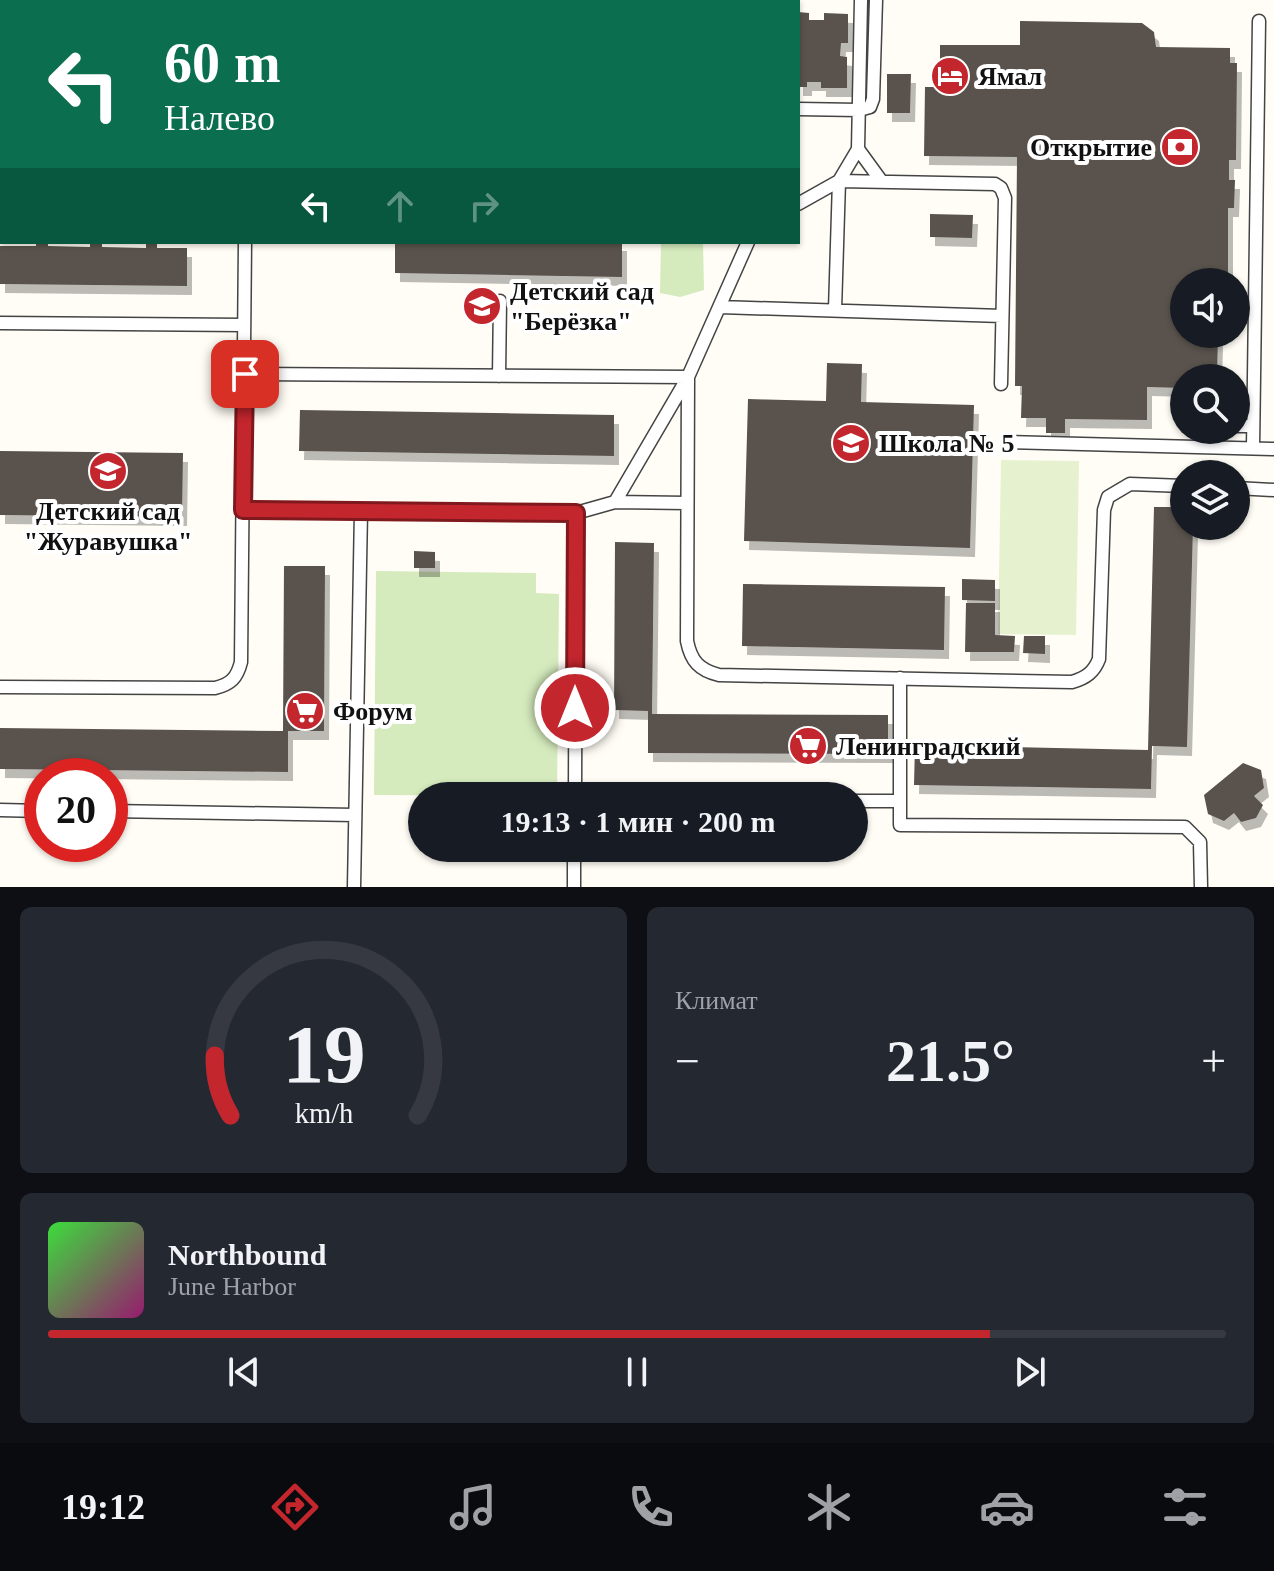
<!DOCTYPE html>
<html lang="ru">
<meta charset="utf-8">
<style>
body{margin:0;font-family:Georgia,serif;background:#242831;color:#f1f3f6;height:100vh;display:flex;flex-direction:column;font-size:30px;white-space:nowrap}
*{box-sizing:border-box;margin:0}
p{font-size:26px;color:#9ea1a6}
.icon{flex:none;width:44px;height:44px;fill:none;stroke:currentColor;stroke-width:2;stroke-linecap:round;stroke-linejoin:round}
.map{position:relative;height:887px;overflow:hidden}
.panel{display:flex;flex-direction:column;gap:20px;padding:20px;background:#0d0f14;flex:1}
.panel>*{flex:none}
.banner{position:absolute;left:0px;top:0px;width:800px;height:244px;box-shadow:0 2px 6px #0004;background:#0b6e4f;color:#fff;overflow:hidden}
.tools{position:absolute;left:1170px;top:268px;display:grid;gap:16px}
.tools a{display:grid;place-items:center;width:80px;height:80px;border-radius:50%;background:#171b24;box-shadow:0 2px 6px #0004;font-size:40px}
.speed{position:absolute;left:24px;top:758px;display:flex;gap:16px;font-size:40px;font-weight:700;text-align:center}
.speed>*{display:grid;place-content:center;width:104px;height:104px;border-radius:50%;background:#171b24;box-shadow:0 2px 6px #0004;line-height:1}
.speed .limit{border:12px solid #d22;background:#fff;color:#111}
.pin{position:absolute;display:grid;place-items:center;width:68px;height:68px;color:#fff;margin:-34px;border-radius:16px;box-shadow:0 4px 12px #0006}
.me{position:absolute;width:88px;margin:-44px;rotate:0deg;stroke-linejoin:round;filter:drop-shadow(0 0 6px #0008)}
.turn{display:flex;align-items:center;gap:28px;height:168px;padding:0 32px;font-size:36px}
.turn .icon{width:104px;height:104px;stroke-width:2.5}
.turn b{display:block;font-size:56px;line-height:68px}
.lanes{display:flex;align-items:center;height:76px;padding:0 32px;background:#0003;justify-content:center;gap:40px;direction:ltr}
.lanes .off{opacity:.35}
.big{font-size:60px;font-weight:800;line-height:1.1}
.panel .widget{flex:1;display:flex;flex-direction:column;justify-content:center;gap:12px;min-width:0;padding:0 28px;border-radius:12px;background:#242831}
.panel .dial{align-items:center;gap:0}
.dial svg{height:208px;overflow:visible;fill:none;stroke:#363941;stroke-width:7;stroke-linecap:round;text-anchor:middle}
.dial text{fill:#f1f3f6;stroke:none}
.song{display:flex;align-items:center;gap:24px}
.cover{width:96px;height:96px;border-radius:12px;background:linear-gradient(135deg,hsl(120 70% 55%),hsl(320 70% 35%))}
.played{height:8px;border-radius:4px;background:linear-gradient(90deg,#c4262e 80%,#363941 80%)}
.keys{display:flex;justify-content:space-around;direction:ltr}
.heat{display:flex;justify-content:space-between;align-items:center;font-size:44px;direction:ltr}
.panel .tiles{flex:1;display:grid;gap:20px;grid-template-columns:1fr 1fr}
.widget:last-child{grid-column:span 2}
.trip{position:absolute;left:408px;top:782px;width:460px;height:80px;border-radius:40px;background:#171b24;box-shadow:0 2px 6px #0004;font-weight:800;line-height:80px;text-align:center}
.tab-bar{display:flex;height:128px;justify-content:space-around;align-items:center;background:#090b0e;color:#9ea1a6}
.tab-bar .icon{width:56px;height:56px}
.tab-bar .on{color:#c4262e}
.tab-bar b{font-size:36px;color:#f1f3f6}
.map>svg:first-child{display:block}
.green{fill:#d5ebbd}
.pitch{fill:#e6f2cf}
.building{fill:#5a524d;filter:url(#shadow)}
.lines{fill:none;stroke-linecap:round;stroke-linejoin:round}
.service-casing{stroke:#444;stroke-width:15}
.service{stroke:#fff;stroke-width:12}
.route-casing{stroke:#7f191e;stroke-width:20}
.route{stroke:#c4262e;stroke-width:14}
.labels{text-anchor:middle;stroke-width:8;stroke-linejoin:round;paint-order:stroke}
.poi-label{font-size:26px;font-weight:bold;fill:#111;stroke:#fff;text-anchor:start}
</style>
<div class="map">
<svg width="1274" height="887" viewBox="0 0 1274 887">
<defs>
<filter id="shadow"><feDropShadow dx="5" dy="9" stdDeviation="0" flood-color="#0004"/></filter>
</defs>
<rect width="100%" height="100%" fill="#fffdf5"/>
<!-- green -->
<path class="green" d="M661 242H703L704 290 680 297 660 293Z
M376 571 536 573V593L559 594 557 796 374 795Z"/>
<!-- pitch -->
<path class="pitch" d="M1001 460 1079 461 1076 635 998 634Z"/>
<!-- building -->
<path class="building" d="M798 12 809 13V20H824V13L848 14V43H841L840 56 847 57V88H821V82H807V87H798Z
M1020 21 1142 23 1154 32 1156 47 1230 48V63H1237L1236 160H1229V180H1235L1234 208H1228V274H1218V282H1184V334H1218L1217 378H1184V388L1147 387V420L1065 419V433H1046V418H1021L1022 386H1015L1017 157 924 156 925 87H940V45H1020Z
M887 74H911L910 113H887Z
M930 214 973 215 972 238 930 237Z
M36 242H48V246L90 247V242H102V247L146 248V242H157V248H187V286L0 284V246H36Z
M395 242H622V277L395 273Z
M827 363 862 364 861 402 974 405 970 548 744 541 748 399 826 401Z
M300 410 614 415V456L299 451Z
M0 451 183 453 182 517 0 515Z
M1154 507H1184V526H1193L1187 747 1152 746 1151 789 914 785 915 745 1148 750Z
M615 542 654 543 652 714 888 715V754L648 753V711L614 710Z
M414 551 435 552V568H414Z
M284 566H325L324 731H288V772L0 769V728L283 731Z
M962 579 995 580V601L962 600Z
M743 584 945 587 944 650 742 646Z
M966 603H995V635L1015 636 1014 652H965Z
M1024 636H1045V654L1023 653Z
M1243 763 1261 770 1264 788 1254 796 1263 805 1256 818 1241 822 1234 813 1224 821 1208 814 1204 795Z"/>
<g class="lines">
<defs>
<path id="service" d="M215 2V0
M0 78H2
M798 109 859 110 870 107 873 99 876 0
M858 149 882 182
M798 204 839 181 858 149 861 0
M720 307 1002 316
M835 310 839 181 995 184 1001 188 1005 198 1001 384
M0 323 244 325
M245 374 688 377
M499 376 500 301
M688 377 687 641C691 661 699 670 719 675L1072 682C1086 678 1094 672 1099 659L1104 510 1108 497 1130 484 1184 486
M1236 426H1253
M1010 442 1274 449
M1253 448 1259 21
M1236 488 1274 490
M615 502 687 503
M243 510 576 513 615 502 688 377 748 242
M900 678V825L1185 827 1200 842 1201 887
M0 687 215 688C231 684 237 678 241 662L245 242
M575 796 576 513
M854 801H900
M0 810 42 811
M110 811 355 815
M354 887 361 511
M574 887V848"/>
</defs>
<!-- service casing -->
<use href="#service" class="service-casing"/>
<!-- service -->
<use href="#service" class="service"/>
</g>
<g class="lines">
<defs>
<path id="route" d="M245 374 243 510 576 513 575 708"/>
</defs>
<!-- route casing -->
<use href="#route" class="route-casing"/>
<!-- route -->
<use href="#route" class="route"/>
</g>
<!-- icons -->
<defs>
<symbol id="hotel-disc" viewBox="-11 -11 22 22"><circle r="9.5" fill="#c4262e" stroke="#fff"/><path d="M-6-4.5h1.5V1H6V5H4.5V3h-9V5H-6ZM-4 0a1.8 1.8 0 1 1 3.6 0ZM.5 0V-2.5h3Q6-2.5 6 0Z" fill="#fff"/></symbol>
<symbol id="bank-disc" viewBox="-11 -11 22 22"><circle r="9.5" fill="#c4262e" stroke="#fff"/><path d="M-6-4H6V4H-6ZM0-2.3a2.3 2.3 0 1 0 0 4.6a2.3 2.3 0 1 0 0-4.6Z" fill="#fff"/></symbol>
<symbol id="school-disc" viewBox="-11 -11 22 22"><circle r="9.5" fill="#c4262e" stroke="#fff"/><path d="M0-5L7-2L0 1L-7-2ZM-4 1L0 2.5L4 1V4Q0 6-4 4Z" fill="#fff"/></symbol>
<symbol id="supermarket-disc" viewBox="-11 -11 22 22"><circle r="9.5" fill="#c4262e" stroke="#fff"/><path d="M-6-5.5h2.5l.6 2H6L4.5 2H-2.5L-4.4-4H-6ZM-1.5 3.2a1.3 1.3 0 1 0 .1 0ZM3 3.2a1.3 1.3 0 1 0 .1 0Z" fill="#fff"/></symbol>
</defs>
<g fill-rule="evenodd">
<use href="#hotel-disc" x="928" y="54" width="44" height="44"/>
<use href="#bank-disc" x="1158" y="125" width="44" height="44"/>
<use href="#school-disc" x="460" y="284" width="44" height="44"/>
<use href="#school-disc" x="829" y="421" width="44" height="44"/>
<use href="#school-disc" x="86" y="449" width="44" height="44"/>
<use href="#supermarket-disc" x="283" y="689" width="44" height="44"/>
<use href="#supermarket-disc" x="786" y="724" width="44" height="44"/>
</g>
<g class="labels">
<!-- poi labels -->
<g class="poi-label">
<text x="978" y="85">Ямал</text>
<text x="1152" y="156" text-anchor="end">Открытие</text>
<text x="510" y="300">Детский сад<tspan x="510" dy="30">"Берёзка"</tspan></text>
<text x="879" y="452">Школа № 5</text>
<text x="108" y="520" text-anchor="middle">Детский сад<tspan x="108" dy="30">"Журавушка"</tspan></text>
<text x="333" y="720">Форум</text>
<text x="836" y="755">Ленинградский</text>
</g>
</g>
</svg>
<div class="tools">
<a><svg class="icon" aria-label="sound" viewBox="0 0 24 24"><path d="M4 9h4l5-4v14l-5-4H4zM17 9q2 3 0 6"/></svg></a>
<a><svg class="icon" aria-label="search" viewBox="0 0 24 24"><circle cx="10" cy="10" r="6"/><path d="M15 15l6 6"/></svg></a>
<a><svg class="icon" aria-label="layers" viewBox="0 0 24 24"><path d="M12 4l9 5-9 5-9-5zM3 14l9 5 9-5"/></svg></a>
</div>
<div class="speed"><div class="limit">20</div></div>
<div class="pin" style="left:245px;top:374px;background:#d93025"><svg class="icon" aria-label="arrive" viewBox="0 0 24 24"><path d="M6 21V4h12l-3 4 3 4H6"/></svg></div>
<svg class="me" style="left:575px;top:708px" viewBox="-20 -20 40 40"><circle r="17" fill="#c4262e" stroke="#fff" stroke-width="3"/><path d="M0-11L8 9 0 5-8 9z" fill="#fff"/></svg>
<div class="trip">19:13 · 1 мин · 200 m</div>
<div class="banner">
<div class="turn"><svg class="icon" aria-label="left" viewBox="0 0 24 24"><path d="M17 20v-9H6M10 6l-5 5 5 5"/></svg><div><b>60 m</b>Налево</div></div>
<div class="lanes"><svg class="icon" aria-label="left" viewBox="0 0 24 24"><path d="M17 20v-9H6M10 6l-5 5 5 5"/></svg><svg class="icon off" aria-label="ahead" viewBox="0 0 24 24"><path d="M12 20V5M6 11l6-6 6 6"/></svg><svg class="icon off" aria-label="right" viewBox="0 0 24 24"><path d="M7 20v-9h11M14 6l5 5-5 5"/></svg></div>
</div>
</div>
<section class="panel">
<div class="tiles">
<div class="widget dial"><svg viewBox="0 0 100 80">
<path d="M14 69A42 42 0 1 1 86 69"/>
<path d="M14 69A42 42 0 0 1 8 46" stroke="#c4262e"/>
<text x="50" y="56" font-size="32" font-weight="700">19</text>
<text x="50" y="72" font-size="11">km/h</text>
</svg></div>
<div class="widget"><p>Климат</p>
<div class="heat"><a>−</a><b class="big">21.5°</b><a>+</a></div>
</div>
<div class="widget">
<div class="song"><i class="cover"></i><div><b>Northbound</b><p>June Harbor</p></div></div>
<div class="played"></div>
<div class="keys"><svg class="icon" aria-label="previous" viewBox="0 0 24 24"><path d="M18 5L8 12l10 7zM5 5v14"/></svg><svg class="icon" aria-label="pause" viewBox="0 0 24 24"><path d="M8 5v14M16 5v14"/></svg><svg class="icon" aria-label="next" viewBox="0 0 24 24"><path d="M6 5l10 7-10 7zM19 5v14"/></svg></div>
</div>
</div>
</section>
<nav class="tab-bar">
<b>19:12</b>
<svg class="icon on" aria-label="directions" viewBox="0 0 24 24"><path d="M12 3l9 9-9 9-9-9zM9 14v-3h6M13 9l2 2-2 2"/></svg>
<svg class="icon" aria-label="music" viewBox="0 0 24 24"><path d="M9 18V5l10-2v13"/><circle cx="6" cy="18" r="3"/><circle cx="16" cy="16" r="3"/></svg>
<svg class="icon" aria-label="phone" viewBox="0 0 24 24"><path d="M5 4h4l2 5-3 2q2 4 5 5l2-3 5 2v4C11 20 4 13 5 4z"/></svg>
<svg class="icon" aria-label="climate" viewBox="0 0 24 24"><path d="M12 3v18M4 7l16 10M4 17L20 7"/></svg>
<svg class="icon" aria-label="car" viewBox="0 0 24 24"><path d="M5 17H2v-5l4-1 3-4h7l3 4 3 1v5h-3M9 17h6M6 11h13"/><circle cx="7" cy="17" r="2"/><circle cx="17" cy="17" r="2"/></svg>
<svg class="icon" aria-label="filters" viewBox="0 0 24 24"><path d="M4 7h16M4 17h16"/><circle cx="9" cy="7" r="2"/><circle cx="15" cy="17" r="2"/></svg>
</nav>
